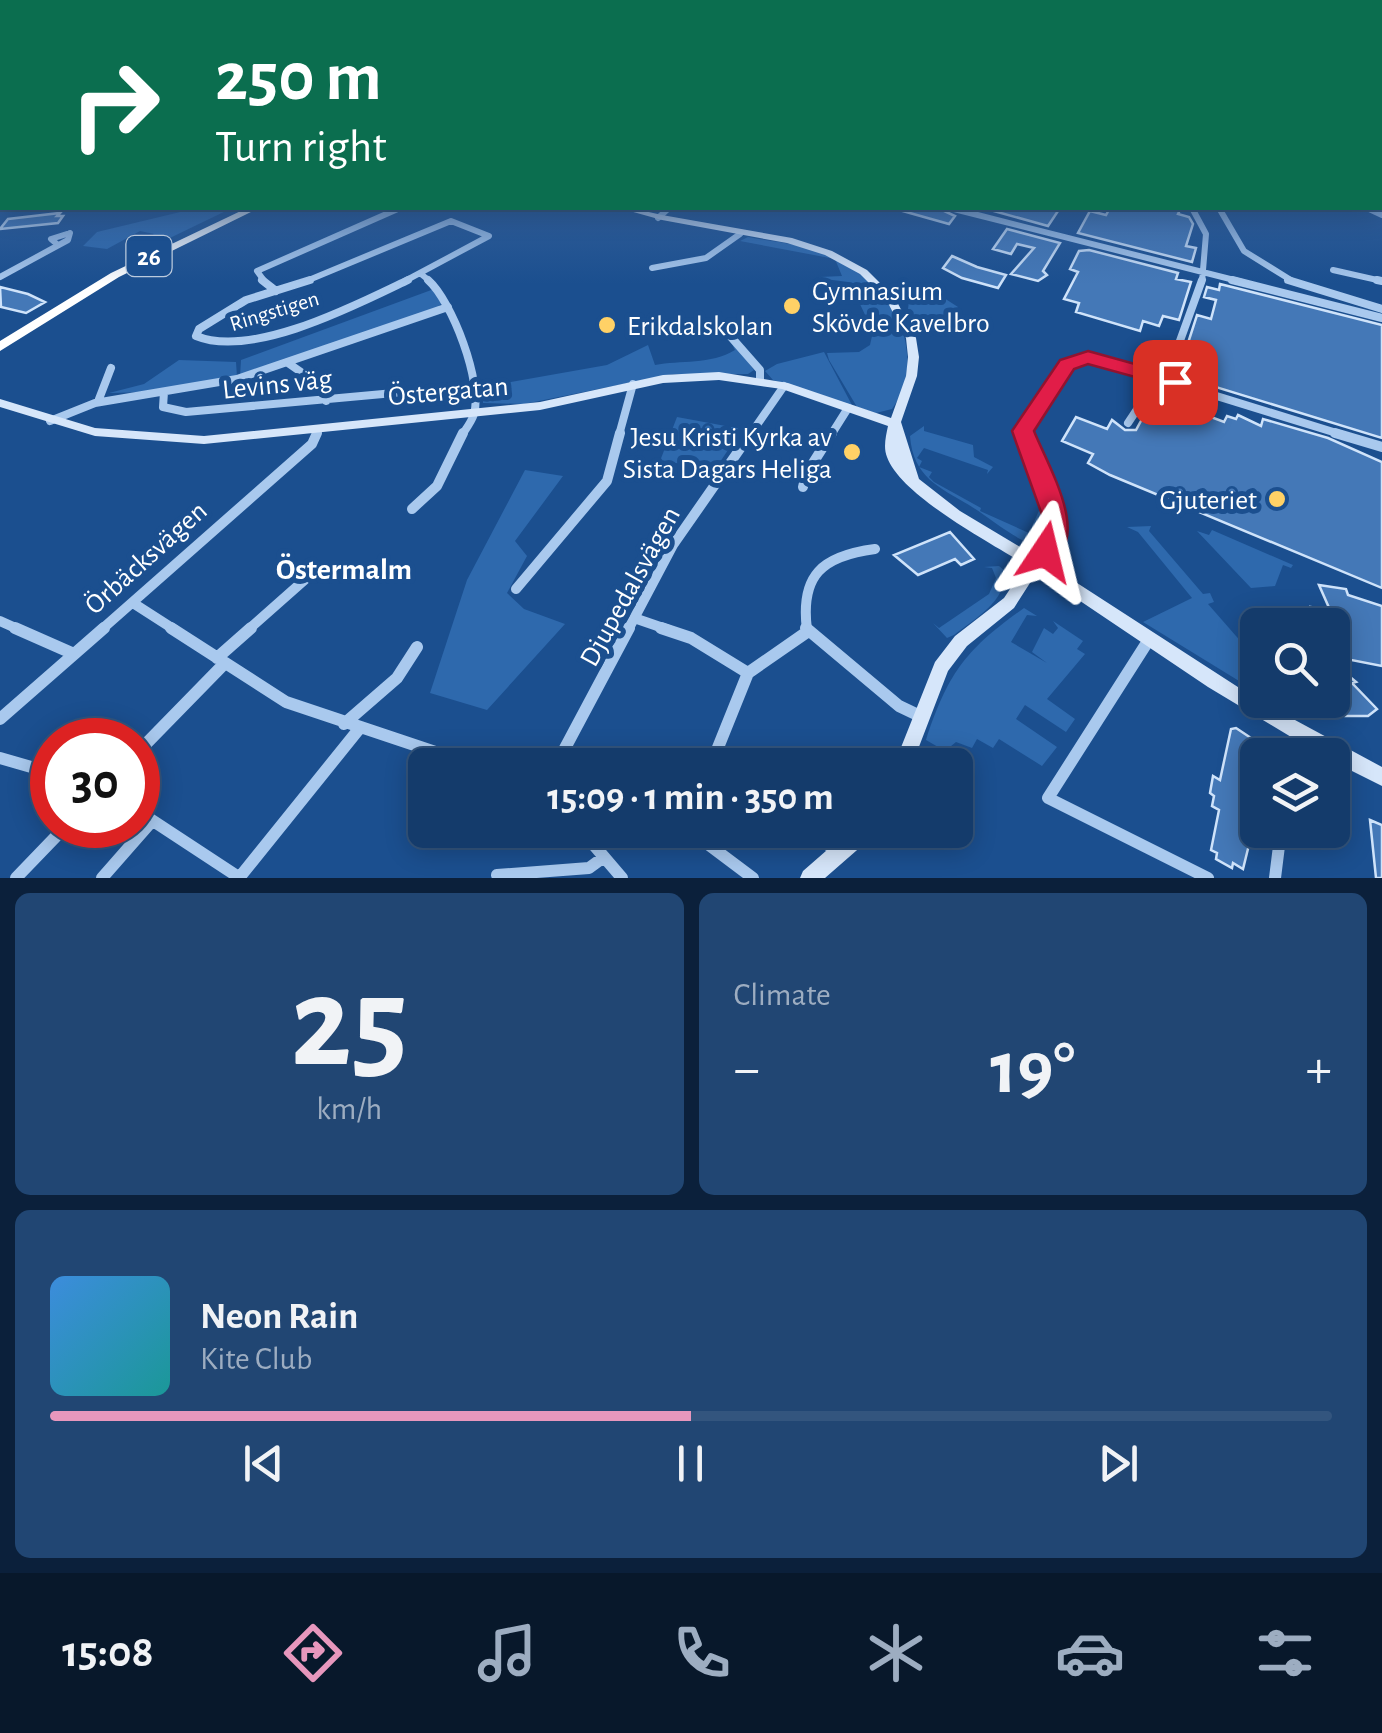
<!DOCTYPE html>
<meta charset="utf-8">
<style>
body{margin:0;font-family:"Alegreya Sans",sans-serif;background:#214673;color:#f1f3f6;height:100vh;display:flex;flex-direction:column;font-size:38px;white-space:nowrap}
*{box-sizing:border-box;margin:0}
p{font-size:32px;color:#9dadc1}
.icon{flex:none;width:55px;height:55px;fill:none;stroke:currentColor;stroke-width:2;stroke-linecap:round;stroke-linejoin:round}
.map{position:relative;height:878px;overflow:hidden}
.sheet{display:flex;flex-direction:column;gap:15px;padding:15px;background:#0b203b;flex:1}
.sheet>*{flex:none}
.top-card{position:absolute;left:0px;top:0px;width:1382px;height:210px;box-shadow:0 5px 25px #0003,0 0 0 2px #33557e;background:#0b6e4f;color:#fff;overflow:hidden}
.tools{position:absolute;left:1240px;top:608px;display:grid;gap:20px}
.tools a{display:grid;place-items:center;width:110px;height:110px;border-radius:15px;background:#143b6b;box-shadow:0 5px 25px #0003,0 0 0 2px #33557e;font-size:50px}
.speed{position:absolute;left:30px;top:718px;display:flex;gap:20px;font-size:50px;font-weight:700;text-align:center}
.speed>*{display:grid;place-content:center;width:130px;height:130px;border-radius:50%;background:#143b6b;box-shadow:0 5px 25px #0003,0 0 0 2px #33557e;line-height:1}
.speed .limit{border:15px solid #d22;background:#fff;color:#111}
.pin{position:absolute;display:grid;place-items:center;width:85px;height:85px;color:#fff;margin:-42px;border-radius:20px;box-shadow:0 5px 15px #0006}
.me{position:absolute;width:110px;margin:-55px;rotate:10deg;stroke-linejoin:round;filter:drop-shadow(0 0 8px #0008)}
.turn{display:flex;align-items:center;gap:35px;height:210px;padding:0 50px;font-size:45px}
.turn .icon{width:130px;height:130px;stroke-width:2.5}
.turn b{display:block;font-size:70px;line-height:85px}
.big{font-size:75px;font-weight:700;line-height:1.1}
.sheet .card{flex:1;display:flex;flex-direction:column;justify-content:center;gap:15px;min-width:0;padding:0 35px;border-radius:15px;background:#214673}
.sheet .dial{align-items:center;gap:0}
.dial b{font-size:130px;line-height:1}
.song{display:flex;align-items:center;gap:30px}
.cover{width:120px;height:120px;border-radius:15px;background:linear-gradient(135deg,hsl(210 70% 55%),hsl(180 70% 35%))}
.played{height:10px;border-radius:5px;background:linear-gradient(90deg,#e797bd 50%,#33557e 50%)}
.keys{display:flex;justify-content:space-around;direction:ltr}
.heat{display:flex;justify-content:space-between;align-items:center;font-size:55px;direction:ltr}
.sheet .tiles{flex:1;display:grid;gap:15px;grid-template-columns:1fr 1fr}
.card:last-child{grid-column:span 2}
.trip{position:absolute;left:408px;top:748px;width:565px;height:100px;border-radius:15px;background:#143b6b;box-shadow:0 5px 25px #0003,0 0 0 2px #33557e;font-weight:700;line-height:100px;text-align:center}
.dock{display:flex;height:160px;justify-content:space-around;align-items:center;background:#08182b;color:#9dadc1}
.dock .icon{width:70px;height:70px}
.dock .on{color:#e797bd}
.dock b{font-size:45px;color:#f1f3f6}
.map>svg:first-child{display:block}
.green{fill:#2e69ad}
.building{fill:#4478b7;stroke:#cfe3fa;stroke-width:2.5}
.lines{fill:none;stroke-linecap:round;stroke-linejoin:round}
.street-far3{stroke:#a9c9ee;stroke-width:6}
.street-far2{stroke:#a9c9ee;stroke-width:8}
.street-far1{stroke:#a9c9ee;stroke-width:10}
.street{stroke:#a9c9ee;stroke-width:12}
.secondary{fill:#d6e6fa;fill-rule:evenodd}
.highway{fill:#fff;fill-rule:evenodd}
.route{fill:#e11d48;stroke:#92132f;stroke-width:2.5}
.poi-dot{fill:#ffd166;stroke:#1b4f8f;stroke-width:4}
.labels{text-anchor:middle;stroke-width:10;stroke-linejoin:round;paint-order:stroke}
.far-street-label{font-size:22px;fill:#fff;stroke:#1b4f8f}
.shield{fill:#1b4f8f;stroke:#bbcadd;stroke-width:2.5}
.shield-label{font-size:25px;font-weight:bold;fill:#fff}
.poi-label{font-size:28px;fill:#fff;stroke:#1b4f8f;text-anchor:start}
.street-label{font-size:28px;fill:#fff;stroke:#1b4f8f}
.neighbourhood-label{font-size:30px;font-weight:bold;fill:#fff;stroke:#1b4f8f}
</style>
<div class="map">
<svg width="1382" height="878" viewBox="0 0 1382 878">
<rect width="100%" height="100%" fill="#1b4f8f"/>
<!-- green -->
<path class="green" d="M197 208H232L145 250 135 247 154 234 140 231 107 249 83 246 97 232Z
M748 237C780 243 818 245 847 262 898 290 927 361 892 409L876 413 857 407 829 360 827 353 859 352 870 345 872 336 862 325 867 319 859 302 848 299 852 289 848 282 825 279 818 291 813 284 820 277 842 276 835 259 740 241Z
M434 289 442 303 437 308 240 377 241 360Z
M930 289 958 307 955 329 926 331 908 309 910 293Z
M728 336 754 370 748 374H673L524 404 483 403V387L607 365 648 345 655 365C680 360 711 365 735 350Z
M824 352 853 407 773 380 765 371 777 364Z
M179 360 236 362 237 377 151 392 109 393 144 384Z
M677 417 742 429 716 468 660 461Z
M924 426V431L973 445 974 457 993 467 987 474 988 470 924 448 917 458 922 461 919 467 932 472 929 477 934 482 981 508 980 511 1029 533 1042 504 1048 525 1036 537 1022 540C1003 530 984 514 969 505 939 487 913 477 910 436Z
M525 470 563 476 515 541 527 556 507 593 524 609 565 624 487 710 430 693 467 580Z
M1151 526 1149 531 1203 594 1210 593 1214 602 1208 604 1257 660V692L1143 622 1192 598 1138 532 1127 527Z
M1212 530 1293 565 1291 568 1283 565 1275 586 1251 588 1197 531 1209 535Z
M999 566 1005 571C1006 602 977 617 954 635L947 638 933 623 939 628 989 594 996 578 992 568 984 567Z
M1024 608 1037 616 1027 615 1011 642 1047 663 1032 652 1044 628 1053 634 1058 628 1053 621 1083 641 1077 649 1085 654 1047 699 1075 719 1066 732 1025 705 1016 719 1057 747 1042 766 999 739 993 748 977 739 972 748 956 742 945 751 926 740C948 673 966 649 1024 608Z"/>
<!-- building -->
<path class="building" d="M892 208H938L955 216 949 224Z
M983 208H1060L1048 226Z
M1110 208H1181L1178 214 1189 217 1193 224 1186 246 1196 248 1192 262 1078 233 1090 211 1106 215Z
M60 213 57 216H63L58 223 0 229 8 219Z
M1007 229 1060 243 1043 271 1047 275 1038 281 1011 274 1034 248 1017 244 1011 254 993 249Z
M1089 250 1178 273 1176 279 1191 282 1179 320 1163 316 1159 326 1143 321 1140 331 1076 312 1079 303 1064 299 1078 272 1070 269 1079 251Z
M952 256 977 267 1006 275 998 288 962 278 943 268Z
M1220 284 1382 325V438L1196 381 1198 374 1180 368 1197 315 1211 319 1216 300 1204 297 1207 287 1219 290Z
M0 287 28 294 45 302 26 313 1 307Z
M1176 395 1215 410 1211 417 1224 422 1227 416 1236 419 1238 415 1261 426 1263 419 1328 438 1382 462V588L1110 475 1088 463 1093 454 1062 441 1076 417 1107 429 1112 420 1125 430H1136L1154 397 1172 403Z
M950 532 974 559 961 565 955 559 918 575 894 555Z
M1319 585 1346 589 1348 595 1382 606V666L1351 660 1332 625 1318 623 1311 607 1330 610Z
M1332 662 1356 682 1352 683 1377 709 1368 716H1345L1339 709 1346 707 1332 692Z
M1236 728 1260 744 1250 796 1258 800V808L1243 869 1233 863 1232 868 1216 859 1217 853 1211 850 1219 810 1212 806 1214 796 1210 793 1213 776 1220 780 1231 729Z
M1370 820 1382 825V878H1376Z"/>
<g class="lines">
<!-- street-far3 -->
<path class="street-far3" d="M950 208 1242 282
M1192 208 1206 234 1202 282
M1219 208 1244 251 1294 282
M1367 208 1382 215
M658 218 669 208
M58 245 51 239 70 233
M652 268 706 258 740 234
M1333 270 1382 281
M421 274 431 282
M0 277 68 240 70 233
M265 282 257 271 400 208
M304 282 451 221 489 236 403 282"/>
<!-- street-far2 -->
<path class="street-far2" d="M262 280 276 291
M310 280 246 300 199 329 196 336C252 359 356 305 408 280
M428 280C452 301 483 383 474 414 472 421 466 429 462 435
M1232 280 1382 318
M1288 280 1382 309
M1377 280 1382 281
M724 329 760 370V380
M288 363 321 386 326 401
M164 392 163 407 186 412 471 386
M99 399 111 368
M50 421 95 403 237 379 448 307
M1128 423 1177 349 1202 280
M316 435 318 429
M619 435 633 384
M750 435 784 386
M831 435 848 408
M1025 435 1023 428C1045 396 1057 356 1100 360L1343 435"/>
<!-- street-far1 -->
<path class="street-far1" d="M1024 433 1030 459 1059 526 1057 537 1035 563
M1335 433 1382 447
M803 487 806 474 832 433
M412 509 437 486 463 433
M516 589 607 481 620 433
M133 603 175 630
M637 619 669 630
M0 621 20 630
M101 630 312 444 317 433
M248 630 318 568
M628 630 673 545 751 433
M807 630C800 575 822 556 875 549"/>
<!-- street -->
<path class="street" d="M15 628 74 654
M171 628 286 702 474 765
M661 628 691 638 748 673
M806 628 899 706 920 716
M1150 638 1048 798 1208 878
M217 658 251 628
M0 719 104 628
M344 724 397 678 417 647
M717 750 748 673 807 632
M138 752 225 663
M1289 755 1297 733
M0 758 52 773
M556 765 629 628
M138 811 240 878
M581 830 622 878
M689 830 753 878
M816 830 837 855
M497 875 589 868 604 857
M16 878 67 825
M102 878 152 821
M239 878 359 729
M1275 878 1281 830"/>
<!-- secondary -->
<path class="secondary" d="M619 208H631L662 215 792 238 832 251 867 270 895 298 916 338 919 357 917 376 901 422 919 479 960 511 1040 559 1258 700 1382 767V786L1332 761V755H1321L1208 687 1037 572 1014 608 967 646 948 671 912 765H894L935 662 955 636 1004 598 1026 565C991 543 901 496 887 457 883 447 886 436 888 426L782 389 719 380 663 383 540 410 204 444 95 436 0 407V399L95 428 204 436 540 402 663 375 719 372 788 383 891 418 906 376 908 357 906 338 887 301 860 274 825 255 787 243 662 220Z
M850 830H875L872 837 825 878H800L803 871Z"/>
<!-- highway -->
<path class="highway" d="M247 208H259L119 277 0 351V341L111 273Z"/>
</g>
<!-- sky -->
<linearGradient id="sky" x2="0" y2="1"><stop stop-color="#0f2b4f"/><stop offset="0.57" stop-color="#39639b"/><stop offset="1" stop-color="#39639b" stop-opacity="0"/></linearGradient>
<rect width="1382" height="284" fill="url(#sky)"/>
<!-- route -->
<path class="route" d="M1088 351 1182 377 1185 382 1175 388 1088 364 1074 369 1034 431C1047 464 1096 545 1045 562L1032 552 1046 526 1012 431 1060 360Z"/>
<!-- markers -->
<g class="poi-dot">
<circle cx="792" cy="306" r="10"/>
<circle cx="607" cy="325" r="10"/>
<circle cx="852" cy="452" r="10"/>
<circle cx="1277" cy="499" r="10"/>
</g>
<g class="labels">
<!-- far-street labels -->
<g class="far-street-label">
<text transform="translate(274 310) rotate(-17)" y="8">Ringstigen</text>
</g>
<!-- shield labels -->
<rect class="shield" x="126.5" y="236" width="45" height="40" rx="8"/>
<g class="shield-label">
<text x="149" y="265">26</text>
</g>
<!-- poi labels -->
<g class="poi-label">
<text x="812" y="300">Gymnasium<tspan x="812" dy="32">Skövde Kavelbro</tspan></text>
<text x="627" y="335">Erikdalskolan</text>
<text x="832" y="446" text-anchor="end">Jesu Kristi Kyrka av<tspan x="832" dy="32">Sista Dagars Heliga</tspan></text>
<text x="1257" y="509" text-anchor="end">Gjuteriet</text>
</g>
<!-- street labels -->
<g class="street-label">
<text transform="translate(277 383) rotate(-6)" y="10">Levins väg</text>
<text transform="translate(448 390) rotate(-5)" y="10">Östergatan</text>
<text transform="translate(145 557) rotate(-42)" y="10">Örbäcksvägen</text>
<text transform="translate(629 586) rotate(-61)" y="10">Djupedalsvägen</text>
</g>
<!-- neighbourhood labels -->
<g class="neighbourhood-label">
<text x="344" y="579">Östermalm</text>
</g>
</g>
</svg>
<div class="tools">
<a><svg class="icon" aria-label="search" viewBox="0 0 24 24"><circle cx="10" cy="10" r="6"/><path d="M15 15l6 6"/></svg></a>
<a><svg class="icon" aria-label="layers" viewBox="0 0 24 24"><path d="M12 4l9 5-9 5-9-5zM3 14l9 5 9-5"/></svg></a>
</div>
<div class="speed"><div class="limit">30</div></div>
<div class="pin" style="left:1175px;top:382px;background:#d93025"><svg class="icon" aria-label="arrive" viewBox="0 0 24 24"><path d="M6 21V4h12l-3 4 3 4H6"/></svg></div>
<svg class="me" style="left:1045px;top:552px" viewBox="-20 -20 40 40"><path d="M0-17L14 15 0 8-14 15z" fill="#e11d48" stroke="#fff" stroke-width="4"/></svg>
<div class="trip">15:09 · 1 min · 350 m</div>
<div class="top-card">
<div class="turn"><svg class="icon" aria-label="right" viewBox="0 0 24 24"><path d="M7 20v-9h11M14 6l5 5-5 5"/></svg><div><b>250 m</b>Turn right</div></div>
</div>
</div>
<section class="sheet">
<div class="tiles">
<div class="card dial"><b>25</b><p>km/h</p></div>
<div class="card"><p>Climate</p>
<div class="heat"><a>−</a><b class="big">19°</b><a>+</a></div>
</div>
<div class="card">
<div class="song"><i class="cover"></i><div><b>Neon Rain</b><p>Kite Club</p></div></div>
<div class="played"></div>
<div class="keys"><svg class="icon" aria-label="previous" viewBox="0 0 24 24"><path d="M18 5L8 12l10 7zM5 5v14"/></svg><svg class="icon" aria-label="pause" viewBox="0 0 24 24"><path d="M8 5v14M16 5v14"/></svg><svg class="icon" aria-label="next" viewBox="0 0 24 24"><path d="M6 5l10 7-10 7zM19 5v14"/></svg></div>
</div>
</div>
</section>
<nav class="dock">
<b>15:08</b>
<svg class="icon on" aria-label="directions" viewBox="0 0 24 24"><path d="M12 3l9 9-9 9-9-9zM9 14v-3h6M13 9l2 2-2 2"/></svg>
<svg class="icon" aria-label="music" viewBox="0 0 24 24"><path d="M9 18V5l10-2v13"/><circle cx="6" cy="18" r="3"/><circle cx="16" cy="16" r="3"/></svg>
<svg class="icon" aria-label="phone" viewBox="0 0 24 24"><path d="M5 4h4l2 5-3 2q2 4 5 5l2-3 5 2v4C11 20 4 13 5 4z"/></svg>
<svg class="icon" aria-label="climate" viewBox="0 0 24 24"><path d="M12 3v18M4 7l16 10M4 17L20 7"/></svg>
<svg class="icon" aria-label="car" viewBox="0 0 24 24"><path d="M5 17H2v-5l4-1 3-4h7l3 4 3 1v5h-3M9 17h6M6 11h13"/><circle cx="7" cy="17" r="2"/><circle cx="17" cy="17" r="2"/></svg>
<svg class="icon" aria-label="filters" viewBox="0 0 24 24"><path d="M4 7h16M4 17h16"/><circle cx="9" cy="7" r="2"/><circle cx="15" cy="17" r="2"/></svg>
</nav>
